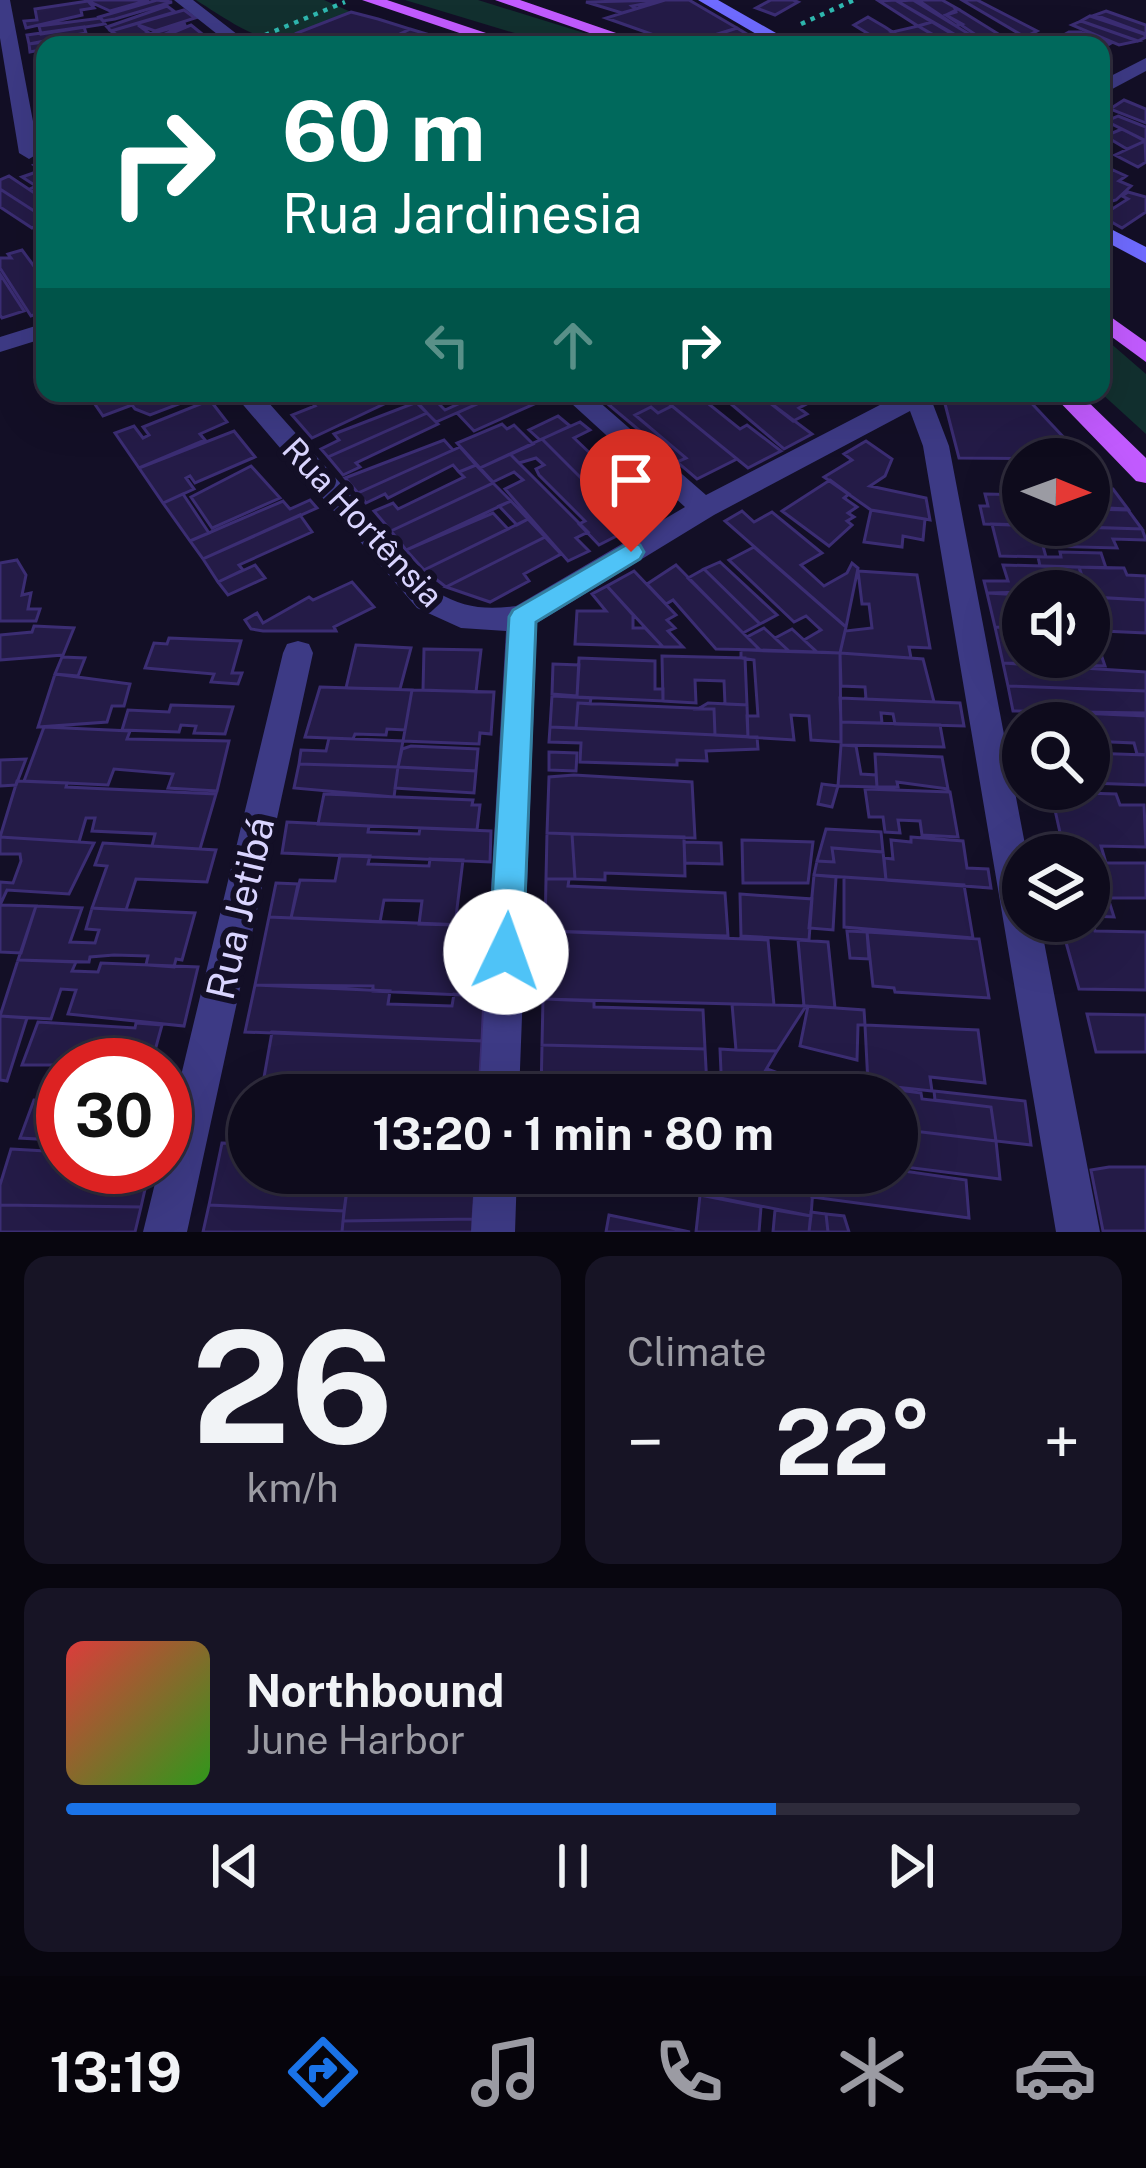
<!DOCTYPE html>
<meta charset="utf-8">
<style>
body{margin:0;font-family:"Public Sans",sans-serif;background:#171425;color:#f1f3f6;height:100vh;display:flex;flex-direction:column;font-size:45px;white-space:nowrap}
*{box-sizing:border-box;margin:0}
p{font-size:39px;color:#9b9ba3}
.icon{flex:none;width:66px;height:66px;fill:none;stroke:currentColor;stroke-width:2;stroke-linecap:round;stroke-linejoin:round}
.map{position:relative;height:1232px;overflow:hidden}
.details{display:flex;flex-direction:column;gap:24px;padding:24px;background:#08060f;flex:1}
.details>*{flex:none}
.hud{position:absolute;left:36px;top:36px;width:1074px;height:366px;border-radius:24px;box-shadow:0 12px 48px #0002,0 0 0 3px #2e2b3b;background:#00695c;color:#fff;overflow:hidden}
.needle{width:78px;rotate:91deg}
.buttons{position:absolute;left:1002px;top:438px;display:grid;gap:24px}
.buttons a{display:grid;place-items:center;width:108px;height:108px;border-radius:50%;background:#0e0b1c;box-shadow:0 12px 48px #0002,0 0 0 3px #2e2b3b;font-size:60px}
.speed{position:absolute;left:36px;top:1038px;display:flex;gap:24px;font-size:60px;font-weight:700;text-align:center}
.speed>*{display:grid;place-content:center;width:156px;height:156px;border-radius:50%;background:#0e0b1c;box-shadow:0 12px 48px #0002,0 0 0 3px #2e2b3b;line-height:1}
.speed .limit{border:18px solid #d22;background:#fff;color:#111}
.pin{position:absolute;display:grid;place-items:center;width:102px;height:102px;color:#fff;margin:-123px -51px;border-radius:50% 50% 50% 0;rotate:-45deg;box-shadow:0 0 12px #0007}
.pin .icon{rotate:45deg}
.me{position:absolute;width:132px;margin:-66px;rotate:3deg;stroke-linejoin:round;filter:drop-shadow(0 0 9px #0008)}
.turn{display:flex;align-items:center;gap:42px;height:252px;padding:0 48px;font-size:54px}
.turn .icon{width:156px;height:156px;stroke-width:2.5}
.turn b{display:block;font-size:84px;line-height:102px}
.lanes{display:flex;align-items:center;height:114px;padding:0 48px;background:#0003;justify-content:center;gap:60px;direction:ltr}
.lanes .off{opacity:.35}
.big{font-size:90px;font-weight:700;line-height:1.1}
.details .card{flex:1;display:flex;flex-direction:column;justify-content:center;gap:18px;min-width:0;padding:0 42px;border-radius:24px;background:#171425}
.details .dial{align-items:center;gap:0}
.dial b{font-size:156px;line-height:1}
.song{display:flex;align-items:center;gap:36px}
.cover{width:144px;height:144px;border-radius:18px;background:linear-gradient(135deg,hsl(0 70% 55%),hsl(110 70% 35%))}
.played{height:12px;border-radius:6px;background:linear-gradient(90deg,#1a73e8 70%,#2e2b3b 70%)}
.keys{display:flex;justify-content:space-around;direction:ltr}
.heat{display:flex;justify-content:space-between;align-items:center;font-size:66px;direction:ltr}
.details .tiles{flex:1;display:grid;gap:24px;grid-template-columns:1fr 1fr}
.card:last-child{grid-column:span 2}
.trip{position:absolute;left:228px;top:1074px;width:690px;height:120px;border-radius:60px;background:#0e0b1c;box-shadow:0 12px 48px #0002,0 0 0 3px #2e2b3b;font-weight:700;line-height:120px;text-align:center}
.tabs{display:flex;height:192px;justify-content:space-around;align-items:center;background:#06040b;color:#9b9ba3}
.tabs .icon{width:84px;height:84px}
.tabs .on{color:#1a73e8}
.tabs b{font-size:54px;color:#f1f3f6}
.map>svg:first-child{display:block}
.green{fill:#12302f}
.building{fill:#241b47;stroke:#3b2d73;stroke-width:3}
.lines{fill:none;stroke-linecap:round;stroke-linejoin:round}
.path{stroke:#2fb8b0;stroke-width:4.5;stroke-dasharray:4.5 6;stroke-linecap:butt}
.street{fill:#3d3a85;fill-rule:evenodd}
.secondary{fill:#6f6bff;fill-rule:evenodd}
.primary{fill:#c25bff;fill-rule:evenodd}
.route{fill:#4fc3f7;stroke:#337fa1;stroke-width:3}
.labels{text-anchor:middle;stroke-width:12;stroke-linejoin:round;paint-order:stroke}
.street-label{font-size:33px;fill:#d9d4ff;stroke:#130f26}
.near-street-label{font-size:39px;fill:#d9d4ff;stroke:#130f26}
</style>
<div class="map">
<svg width="1146" height="1232" viewBox="0 0 1146 1232">
<rect width="100%" height="100%" fill="#130f26"/>
<!-- green -->
<path class="green" d="M196 0H324L351 12C266 45 275 51 196 0Z
M405 0H478L623 45H554Z
M1101 335 1146 374V434L1101 393Z"/>
<!-- building -->
<path class="building" d="M149 0 110 11 88 1 92 0Z
M157 0 172 2 115 19 103 21 99 17Z
M665 0H689L737 28 682 45 606 18Z
M665 0 632 6 636 9 622 13 586 2Z
M771 0H793L798 2 775 15 756 8Z
M896 0 897 1 932 22 918 26 879 1Z
M913 0 982 42 988 45H973L897 1Z
M918 0H942L958 9 946 15 962 24 956 26Z
M962 0H977L1037 31 1025 37Z
M88 1 94 8 81 10 82 15 26 28 24 21 37 20 35 9Z
M167 6 175 12 111 31 107 27Z
M955 9H958L1000 35 982 39 946 15 956 12Z
M184 10 195 18 155 31 138 25 149 33 125 40 111 31Z
M1106 11 1146 25V34L1095 15Z
M351 12 378 19 410 29 377 45H310L297 33Z
M1090 16 1144 34 1146 37 1138 41 1081 21Z
M868 17 885 27 894 33 875 38 854 25Z
M101 18 105 24 41 34 39 26Z
M1081 21 1138 41 1119 45 1072 25Z
M932 22 952 34 970 45H950L918 26Z
M186 24 142 45 120 44 150 34Z
M191 25 206 37 177 45 155 40Z
M918 26 939 38 947 45H929L916 36 904 39 892 32Z
M84 27 86 33 29 44 27 35Z
M737 28 765 45H686Z
M410 29 456 43 379 44Z
M1069 32H1080L1111 43 1101 49V45L1062 36Z
M98 35 99 41 45 45V49L30 52 29 44Z
M1124 100 1146 109V123L1110 109Z
M1118 116 1146 127V141L1106 121Z
M1122 129 1145 141 1127 149 1105 136Z
M1145 141 1146 162 1138 167 1115 155Z
M45 160V190L38 194 30 189 36 186 22 177 42 170 34 165Z
M1113 170 1126 176 1119 181 1131 186 1116 200 1102 204 1101 178Z
M9 176 45 200V218L0 189V180Z
M0 189 45 218V222L32 228 0 207Z
M1128 192 1146 197V212L1122 228 1101 216 1128 199 1122 196Z
M22 250 45 281V311L31 316 0 268V258H11L8 254Z
M0 274 24 311 2 318 0 315Z
M111 393H123L132 405 103 416 92 400Z
M123 393H197L200 396 150 415 135 409Z
M319 393H376L386 403 312 438 292 415 315 406 307 398Z
M454 393H502L436 422 414 400 429 394 445 410 458 404 449 395Z
M502 393H521L534 404 474 431 457 413Z
M634 393H656L672 406 658 413 651 407 635 415 686 458 677 462 609 405Z
M656 393H695L740 429 747 425 781 451 748 468Z
M718 393H757L812 434 784 449Z
M757 393H820L824 395 799 408 807 414 793 421Z
M958 393H1022L1084 459 959 458 944 400Z
M210 400 227 422 200 434 205 440 139 468 115 433 134 426 143 438 149 435 143 427Z
M417 402 427 413 328 457 321 449 339 440 334 434Z
M672 406 737 459 697 479 677 462 686 458 635 415 651 407 658 413Z
M427 413 438 424 356 463 360 467 343 475 328 457Z
M558 416 570 426 540 440 529 430Z
M580 422 590 430 574 438 593 456 609 448 625 462 584 481 542 439Z
M502 424 507 429 514 425 533 444 480 468 457 443Z
M234 431 255 457 195 483 190 476 186 478 194 489 163 503 139 468Z
M542 439 584 481 632 528 599 545 579 524 585 521 539 475 536 469 544 465 536 458 519 463 510 454Z
M444 440 453 450 358 493 345 478Z
M866 441 892 459 885 476 870 486 926 498 930 520 871 510 824 477 852 460 844 454Z
M460 447 476 465 459 472 453 465 388 498 385 494 366 503 358 493Z
M510 454 588 532 576 538 589 551 568 561 505 489 523 480 514 472 493 482 480 468Z
M620 464 656 494 660 492 672 502 670 507 632 528 584 481Z
M476 465 493 483 391 531 374 511 393 503 398 509 464 477 459 472Z
M251 466 280 498 212 528 191 497Z
M830 480 849 494 844 498 857 507 848 513 854 517 847 521 852 525 829 546 782 511Z
M493 483 511 501 406 550 391 531Z
M1089 489H1113L1128 509 1089 507Z
M183 494 209 533 190 541 163 503Z
M985 494 1023 495V525L1036 526 984 524 980 506H988Z
M310 500 317 508 203 559 190 541 283 501 290 509Z
M511 501 528 519 517 525 499 506Z
M1089 509 1128 510 1142 529 1036 526 1089 525Z
M871 510 925 519 923 540 903 536 902 547 864 542Z
M742 511 754 522 772 512 822 553 801 565 824 586 847 573 852 563 858 568 846 627 725 521Z
M493 513 508 529 424 570 406 550Z
M300 515 312 532 239 565 243 570 218 582 203 559Z
M528 519 545 537 446 587 424 570Z
M992 524 1142 529 1146 540 1113 539 1117 548 1043 546 1046 557 1000 556Z
M545 537 561 554 524 574 529 581 490 602 446 587Z
M754 547 846 627 840 653 817 652 804 640 821 630 806 616 794 622 729 560Z
M1060 552 1101 553 1106 568 1040 566 1038 557H1061Z
M17 560 26 575 22 595 31 593 28 609H40L36 621H0V563Z
M720 562 777 615 760 624 704 569Z
M255 565 265 578 228 595 218 582Z
M676 565 743 633 760 650 716 649 673 600 666 604 647 584Z
M1003 565 1079 567 1086 591 987 593 984 581H1008Z
M1079 567 1124 568 1127 575 1146 576V600L1089 597Z
M704 569 760 624 743 633 688 578Z
M634 571 676 615 667 620 675 628 668 631 683 647H663L607 586Z
M858 571 917 575 930 648 909 647 911 658 840 653 845 631 872 628 869 604H862Z
M352 582 374 607 334 627 336 631H263L251 629 245 620 257 613 263 623 309 597 313 600Z
M607 586 633 615V628H645L663 647 575 644 577 611H606L592 594Z
M987 593 1023 595V628L995 627Z
M1093 597 1146 600V633L1103 631Z
M34 626 74 628 63 655 0 660V635L32 632Z
M995 627 1023 628V657H1042L1044 664 1003 663Z
M764 628 775 638 789 651 760 650 747 637Z
M792 629 804 640 817 652 789 651 775 638Z
M1089 630 1093 631 1105 666 1077 665 1075 658 1060 657H1089Z
M169 638 241 641 232 673H242L238 684 211 682 214 674 145 668 154 643 167 644Z
M356 645 411 648 400 689 346 688Z
M424 649 481 650 476 692 423 690Z
M741 650 840 653 841 742 811 740 809 716 791 715 794 740 748 737 747 716H758L754 660 741 658Z
M840 653 923 659 934 702 866 699 865 687 841 686Z
M662 656 745 658 747 705 725 704 724 681 695 680 696 703 663 701Z
M62 657 85 658 78 676 55 674Z
M579 658 655 661V689H663V701L577 697Z
M1003 663 1146 672V691L1008 686Z
M553 664 579 665 577 696 552 694Z
M55 674 130 684 124 706H112L107 722 38 727Z
M1008 686 1146 691V713L1013 711Z
M320 687 412 690 405 730 387 729 386 735 355 734 353 739 305 737Z
M412 690 494 692 491 734 480 733 479 744 403 741Z
M552 696 591 698 590 704 578 703 576 728 550 727Z
M840 698 960 703 964 726 895 724 893 714 881 713 882 723 841 722Z
M578 703 714 709 715 735 576 728Z
M708 703 747 705 748 737 715 735 714 709H698Z
M171 705 233 707 225 734 194 733 196 726 181 725 179 732 122 730 128 710 169 712Z
M1035 711 1146 716V755L1137 754 1134 743 1089 741V723H1038Z
M841 722 940 725 944 747 841 745Z
M44 727 130 731 127 739 229 741 217 791 168 788 173 774 114 769 108 785 24 781Z
M550 727 757 737 758 749 706 751 707 761 677 760V765L580 762 581 743 549 742Z
M329 738 403 741 398 767 299 764 301 750 326 751Z
M841 745 856 746 861 774 876 775 877 787 838 786Z
M411 746 478 749 476 771 398 767 402 749Z
M549 752 577 753 576 771 549 770Z
M1089 753 1146 755V785L1089 783Z
M875 754 942 757 948 789 897 782 898 787H877Z
M26 759 16 785 0 786V760Z
M299 764 398 767 394 797 294 788Z
M398 767 476 771 474 793 395 788Z
M574 775 692 782 695 838 547 833 549 777Z
M17 781 67 783 66 787 216 794 200 849 152 846 155 834 92 831 95 818H86L79 842 0 837Z
M822 784 838 786 832 807 818 804Z
M865 789 950 792 958 837 922 835 920 821 898 820 900 833 885 832 883 817H869Z
M1051 792 1116 794 1120 805H1144L1146 847 1101 846 1106 863H1089V855H1065Z
M324 794 473 800 472 805H480L477 830 318 824Z
M287 822 369 826 368 832 419 834 420 828 491 831 490 862 282 853Z
M826 829 881 832 883 852 832 848 834 862 817 861Z
M547 833 572 834 575 879H546Z
M572 834 684 837 685 876 605 873V880L575 879Z
M0 837 79 842 94 843 69 894 7 890 0 905V882L13 883 21 861 20 854H0Z
M911 837 963 841 967 868 988 869 991 888 886 880 884 858 893 859 891 840 911 842Z
M742 840 813 842 808 883H743Z
M684 842 721 843 722 864 685 863Z
M103 843 200 849 216 850 207 882 136 879 126 910 92 908 107 866 95 865Z
M832 848 883 852 886 880 814 875 817 861 834 862Z
M340 855 370 856 368 864 429 866 430 859 463 860 455 925 419 924 422 901 384 900 380 922 291 918 300 880 335 881Z
M1089 863H1146V898H1108L1114 917 1089 916Z
M814 875 836 877 833 930 809 928Z
M844 877 964 885 973 938 844 927Z
M546 879H569L568 886 725 893 728 936 545 931Z
M276 883 298 884 291 918 269 917Z
M740 894 812 899 809 940 741 936Z
M0 905 36 906 21 953 0 952Z
M36 906 82 908 70 942 95 943 99 930 86 929 92 908 195 913 182 960 176 959 174 967 146 965 148 956 114 955 90 957 89 962 18 960Z
M1091 916 1095 931 1146 932V990L1079 989 1060 921H1089Z
M269 917 487 926 484 996 373 991V986L255 985Z
M545 931 768 940 774 1005 543 999Z
M847 931 867 932 869 959 850 958Z
M867 932 979 939 989 998 895 992 894 988 873 986Z
M798 940 828 942 835 1008 804 1006Z
M18 960 76 962 72 971 98 972 101 963 198 967 184 1026 68 1014 76 990 61 989 51 1019 0 1016Z
M255 985 390 991 388 1004 452 1006 454 994 484 996 482 1041 245 1032Z
M543 999 594 1001V1007L703 1010 705 1049 542 1045Z
M732 1004 774 1005 806 1006 777 1051 736 1050Z
M808 1006 864 1010 865 1025H858L857 1060 800 1046Z
M1087 1014 1146 1015V1052H1096Z
M0 1016 27 1018 7 1081 0 1080Z
M38 1022 135 1028 136 1023 162 1025 151 1065H22Z
M865 1025 978 1030 985 1083 930 1077 932 1091 868 1084Z
M272 1032 482 1041 479 1092 447 1090 448 1078 424 1077 422 1089 398 1088 399 1078 327 1075 326 1085 263 1083Z
M542 1045 705 1049 707 1087 602 1085V1095L541 1094Z
M720 1049 736 1050 777 1051 751 1095H722Z
M767 1069 822 1089V1095H751Z
M263 1083 326 1085 361 1086 360 1095H261Z
M361 1086 479 1092V1095H360Z
M883 1088 921 1093 922 1099 991 1107 996 1141 897 1129V1095H882Z
M934 1091 1025 1101 1031 1145 996 1141 991 1107 935 1100Z
M34 1100 63 1102V1152L50 1151 54 1140 20 1138Z
M897 1129 996 1141 1000 1179 897 1166Z
M222 1143 249 1144V1173H349L344 1211 209 1205Z
M11 1149 63 1152V1167H150L141 1207 0 1205V1185Z
M1109 1167H1146V1231H1103L1091 1170Z
M897 1170 966 1180 969 1218 812 1197 815 1173Z
M349 1173H476L473 1219 343 1221Z
M708 1173H770L769 1180 813 1189 811 1216 705 1195Z
M700 1195 761 1207 759 1232H696Z
M0 1205 141 1207 135 1232H0Z
M209 1205 344 1211 342 1232H203Z
M775 1210 811 1216 809 1232H773Z
M811 1212 826 1214 828 1232H809Z
M826 1214 844 1216 849 1232H828Z
M609 1215 690 1232H606Z
M473 1219V1232H342L343 1221Z"/>
<g class="lines">
<!-- path -->
<path class="path" d="M801 24 854 0
M265 35 345 2"/>
<!-- street -->
<path class="street" d="M0 0H10L39 153 29 159 19 153 0 38Z
M174 0H193L251 45H231Z
M1146 58V71L1101 95V81Z
M45 323V338L0 352V337Z
M233 393H260L437 592C463 608 486 610 516 606L685 507 560 393H589L706 495 903 393H936L931 399 949 446 1027 855H1023V921H1040L1100 1232H1056L923 446 910 411 714 515 537 623 519 1095H479L506 631 461 628 417 608Z
M298 641 309 644 313 653 187 1232H143L159 1167H165V1142L283 653 287 644Z
M475 1173H517L515 1232H471Z"/>
<!-- secondary -->
<path class="secondary" d="M698 0H718L797 45H775Z
M1101 224 1146 247V263L1101 239Z"/>
<!-- primary -->
<path class="primary" d="M362 0H387L522 45H495Z
M495 0H520L651 45H624Z
M1101 310 1146 342V362L1101 329Z
M1051 393H1079L1146 458V483L1136 481Z"/>
</g>
<!-- route -->
<path class="route" d="M631 542 640 545 644 552 640 559 536 622 523 952 518 963 506 968 494 963 489 952 509 617 513 610Z"/>
<g class="labels">
<!-- street labels -->
<g class="street-label">
<text transform="translate(363 522) rotate(47)" y="12">Rua Hortênsia</text>
</g>
<!-- near-street labels -->
<g class="near-street-label">
<text transform="translate(240 908) rotate(-77)" y="14">Rua Jetibá</text>
</g>
</g>
</svg>
<div class="buttons">
<a><svg class="needle" viewBox="-14 -14 28 28"><path d="M0-13l5 13h-10z" fill="#e53935"/><path d="M0 13l5-13h-10z" fill="#9b9ba3"/></svg></a>
<a><svg class="icon" aria-label="sound" viewBox="0 0 24 24"><path d="M4 9h4l5-4v14l-5-4H4zM17 9q2 3 0 6"/></svg></a>
<a><svg class="icon" aria-label="search" viewBox="0 0 24 24"><circle cx="10" cy="10" r="6"/><path d="M15 15l6 6"/></svg></a>
<a><svg class="icon" aria-label="layers" viewBox="0 0 24 24"><path d="M12 4l9 5-9 5-9-5zM3 14l9 5 9-5"/></svg></a>
</div>
<div class="speed"><div class="limit">30</div></div>
<div class="pin" style="left:631px;top:552px;background:#d93025"><svg class="icon" aria-label="arrive" viewBox="0 0 24 24"><path d="M6 21V4h12l-3 4 3 4H6"/></svg></div>
<svg class="me" style="left:506px;top:952px" viewBox="-20 -20 40 40"><circle r="19" fill="#fff"/><path d="M0-13L10 11 0 6-10 11z" fill="#4fc3f7"/></svg>
<div class="trip">13:20 · 1 min · 80 m</div>
<div class="hud">
<div class="turn"><svg class="icon" aria-label="right" viewBox="0 0 24 24"><path d="M7 20v-9h11M14 6l5 5-5 5"/></svg><div><b>60 m</b>Rua Jardinesia</div></div>
<div class="lanes"><svg class="icon off" aria-label="left" viewBox="0 0 24 24"><path d="M17 20v-9H6M10 6l-5 5 5 5"/></svg><svg class="icon off" aria-label="ahead" viewBox="0 0 24 24"><path d="M12 20V5M6 11l6-6 6 6"/></svg><svg class="icon" aria-label="right" viewBox="0 0 24 24"><path d="M7 20v-9h11M14 6l5 5-5 5"/></svg></div>
</div>
</div>
<section class="details">
<div class="tiles">
<div class="card dial"><b>26</b><p>km/h</p></div>
<div class="card"><p>Climate</p>
<div class="heat"><a>−</a><b class="big">22°</b><a>+</a></div>
</div>
<div class="card">
<div class="song"><i class="cover"></i><div><b>Northbound</b><p>June Harbor</p></div></div>
<div class="played"></div>
<div class="keys"><svg class="icon" aria-label="previous" viewBox="0 0 24 24"><path d="M18 5L8 12l10 7zM5 5v14"/></svg><svg class="icon" aria-label="pause" viewBox="0 0 24 24"><path d="M8 5v14M16 5v14"/></svg><svg class="icon" aria-label="next" viewBox="0 0 24 24"><path d="M6 5l10 7-10 7zM19 5v14"/></svg></div>
</div>
</div>
</section>
<nav class="tabs">
<b>13:19</b>
<svg class="icon on" aria-label="directions" viewBox="0 0 24 24"><path d="M12 3l9 9-9 9-9-9zM9 14v-3h6M13 9l2 2-2 2"/></svg>
<svg class="icon" aria-label="music" viewBox="0 0 24 24"><path d="M9 18V5l10-2v13"/><circle cx="6" cy="18" r="3"/><circle cx="16" cy="16" r="3"/></svg>
<svg class="icon" aria-label="phone" viewBox="0 0 24 24"><path d="M5 4h4l2 5-3 2q2 4 5 5l2-3 5 2v4C11 20 4 13 5 4z"/></svg>
<svg class="icon" aria-label="climate" viewBox="0 0 24 24"><path d="M12 3v18M4 7l16 10M4 17L20 7"/></svg>
<svg class="icon" aria-label="car" viewBox="0 0 24 24"><path d="M5 17H2v-5l4-1 3-4h7l3 4 3 1v5h-3M9 17h6M6 11h13"/><circle cx="7" cy="17" r="2"/><circle cx="17" cy="17" r="2"/></svg>
</nav>
